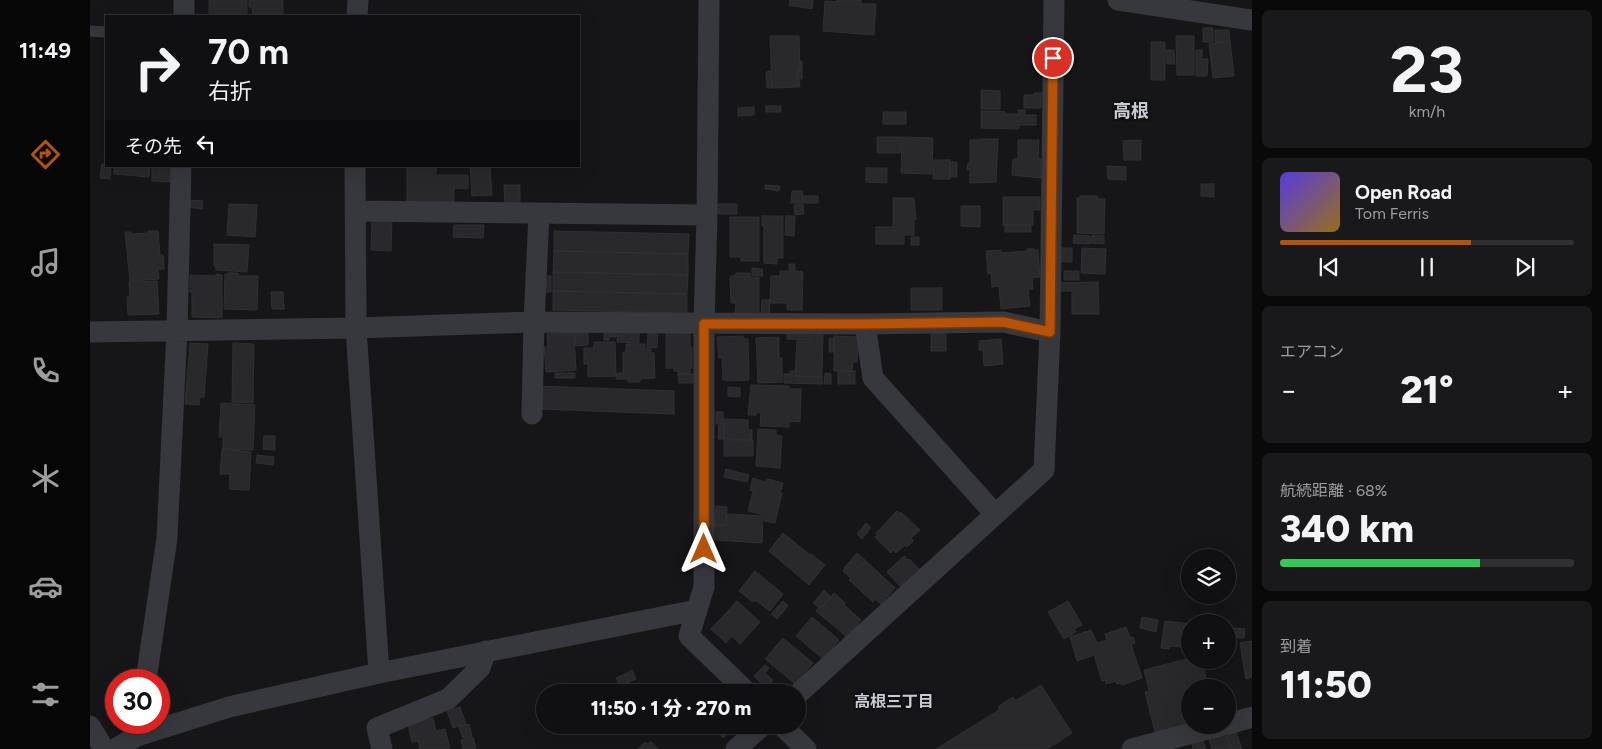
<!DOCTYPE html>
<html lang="ja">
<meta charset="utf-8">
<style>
body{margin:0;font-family:Figtree,"Noto Sans JP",sans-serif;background:#19191b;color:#f1f3f6;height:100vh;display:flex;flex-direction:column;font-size:19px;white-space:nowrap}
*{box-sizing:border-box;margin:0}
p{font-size:16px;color:#9c9d9f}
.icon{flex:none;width:28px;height:28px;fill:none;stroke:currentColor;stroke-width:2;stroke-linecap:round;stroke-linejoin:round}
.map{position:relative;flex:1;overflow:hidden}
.drawer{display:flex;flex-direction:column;gap:10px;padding:10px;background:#09090a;width:350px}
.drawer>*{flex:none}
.banner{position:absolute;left:15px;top:15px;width:475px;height:152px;border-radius:0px;box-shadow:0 5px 20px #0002,0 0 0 1px #303032;background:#101012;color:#f1f3f6;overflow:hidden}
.controls{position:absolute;left:1091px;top:549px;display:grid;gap:10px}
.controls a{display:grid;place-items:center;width:55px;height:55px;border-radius:50%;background:#101012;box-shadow:0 5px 20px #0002,0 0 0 1px #303032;font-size:25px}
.speed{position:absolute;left:15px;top:669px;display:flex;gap:10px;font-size:25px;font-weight:700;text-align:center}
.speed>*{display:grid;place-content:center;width:65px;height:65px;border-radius:50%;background:#101012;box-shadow:0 5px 20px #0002,0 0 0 1px #303032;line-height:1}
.speed .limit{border:8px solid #d22;background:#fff;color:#111}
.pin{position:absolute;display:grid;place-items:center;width:42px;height:42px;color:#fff;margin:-21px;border:2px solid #fff;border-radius:50%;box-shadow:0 1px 5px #0007}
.me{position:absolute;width:55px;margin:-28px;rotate:0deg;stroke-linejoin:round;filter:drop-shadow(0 0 4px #0008)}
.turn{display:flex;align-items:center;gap:18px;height:105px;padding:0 20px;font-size:22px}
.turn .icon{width:65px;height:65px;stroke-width:2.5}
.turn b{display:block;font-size:35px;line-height:42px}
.then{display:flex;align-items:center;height:48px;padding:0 20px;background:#0003;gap:10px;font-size:19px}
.big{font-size:38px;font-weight:800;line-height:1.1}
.drawer .widget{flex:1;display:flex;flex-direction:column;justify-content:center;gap:8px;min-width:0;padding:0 18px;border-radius:8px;background:#19191b}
.drawer .dial{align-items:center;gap:0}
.dial b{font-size:65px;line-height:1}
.song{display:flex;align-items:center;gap:15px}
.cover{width:60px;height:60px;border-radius:8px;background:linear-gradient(135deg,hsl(250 70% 55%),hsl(40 70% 35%))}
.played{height:5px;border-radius:2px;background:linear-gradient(90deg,#b45309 65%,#303032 65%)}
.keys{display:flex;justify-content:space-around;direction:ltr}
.heat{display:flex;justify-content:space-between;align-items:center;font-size:28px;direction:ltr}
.charge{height:8px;border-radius:4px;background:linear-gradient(90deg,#34c759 68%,#303032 0)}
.trip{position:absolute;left:446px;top:684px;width:270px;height:50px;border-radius:25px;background:#101012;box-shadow:0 5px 20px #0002,0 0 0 1px #303032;font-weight:800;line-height:50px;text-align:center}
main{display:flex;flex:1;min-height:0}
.menu{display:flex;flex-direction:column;width:90px;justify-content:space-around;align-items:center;background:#060607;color:#9c9d9f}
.menu .icon{width:35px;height:35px}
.menu .current{color:#b45309}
.menu b{font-size:22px;color:#f1f3f6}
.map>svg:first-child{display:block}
.building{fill:#29292c;stroke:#303034}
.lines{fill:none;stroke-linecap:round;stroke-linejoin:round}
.service{stroke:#37383d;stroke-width:11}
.minor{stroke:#37383d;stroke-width:21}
.route-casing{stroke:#753606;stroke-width:12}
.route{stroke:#b45309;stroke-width:9}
.labels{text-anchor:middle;stroke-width:5;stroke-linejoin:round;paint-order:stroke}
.neighbourhood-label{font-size:16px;font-weight:bold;fill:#c9ccd4;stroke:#111113}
.quarter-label{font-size:18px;font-weight:bold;fill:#c9ccd4;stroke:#111113}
</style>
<main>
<nav class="menu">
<b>11:49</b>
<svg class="icon current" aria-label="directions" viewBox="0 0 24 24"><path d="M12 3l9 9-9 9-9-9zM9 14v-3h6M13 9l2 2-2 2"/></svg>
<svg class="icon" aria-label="music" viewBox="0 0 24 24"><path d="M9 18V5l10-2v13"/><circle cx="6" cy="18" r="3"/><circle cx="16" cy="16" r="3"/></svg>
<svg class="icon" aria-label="phone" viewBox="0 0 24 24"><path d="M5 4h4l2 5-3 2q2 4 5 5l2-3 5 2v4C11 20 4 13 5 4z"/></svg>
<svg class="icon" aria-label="climate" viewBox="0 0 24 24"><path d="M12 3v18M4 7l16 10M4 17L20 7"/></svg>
<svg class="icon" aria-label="car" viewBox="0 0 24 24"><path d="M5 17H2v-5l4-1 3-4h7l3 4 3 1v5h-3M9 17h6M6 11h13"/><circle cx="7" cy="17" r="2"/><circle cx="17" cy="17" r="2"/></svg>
<svg class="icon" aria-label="filters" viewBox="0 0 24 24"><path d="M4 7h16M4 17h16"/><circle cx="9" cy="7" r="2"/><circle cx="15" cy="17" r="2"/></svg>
</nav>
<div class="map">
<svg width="1162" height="749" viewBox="0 0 1162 749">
<rect width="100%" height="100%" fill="#161618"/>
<!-- building -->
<path class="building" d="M119 0H157V16H119Z
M159 0H193V16H163L162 7H159Z
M700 0H723L722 9 699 5Z
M747 0H771V4H786L784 35 733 31 735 1 747 2Z
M1113 28H1123V42H1113Z
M1125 30H1139L1140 41 1125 42Z
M680 36H709L710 71H707L708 87 682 88Z
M1086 36H1104V75H1087Z
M1140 41 1144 76 1123 78 1119 44Z
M1061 42H1075V80H1061Z
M1076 50H1084L1085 64H1077Z
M1106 50H1112V59H1118L1117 76H1106Z
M710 61H712V79H709L710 87H708L707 71H710Z
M681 71 682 88H677L676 72Z
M891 90 910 91V109H891Z
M944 93H953V96L951 97V108H934V95H944Z
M676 106H691V112H676Z
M664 107V115L648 116V108Z
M928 110H935V115H946V125H929V129L891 128V111H910L915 112V114H928Z
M793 112H816V124H793Z
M787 137H811L810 153H787Z
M812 137 843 138 842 174 811 173Z
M890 139H908L906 182 880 183V170H877L878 163H880V140H889Z
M928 140H949L948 159H951V178L922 175 923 159H928Z
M1051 140V160H1034L1033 141Z
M844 160H860V179H843Z
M860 162H867V177H860Z
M12 164H16V166H21L20 179 10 178Z
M24 166H60L59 177 24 174Z
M62 166H81L80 182 62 181Z
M317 166H346V175H378V189L364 188V203H317Z
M380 166H400L402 195 382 196Z
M1017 166 1036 167V180L1018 179Z
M776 168H797V183L776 182Z
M1111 184H1124V197L1111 196Z
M414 185H430V207L415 208Z
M675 185 690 186 689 191 675 189Z
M702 191H713L712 203H701Z
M713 196H728V203H713Z
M990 196H1008L1007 199H1015L1014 234 987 233V198H990Z
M913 197H950V210H943V225H913Z
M803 198H824L826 220 824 219V235H814V244H786V227H803Z
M98 200 113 201 112 209 97 207Z
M139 204 167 205 165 237 137 235Z
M628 204H647V214H628Z
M713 204 714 214 705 215 704 205Z
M871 206H890V227L871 226Z
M672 216H693V258H687V264L674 263V225L672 226Z
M696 216H705L704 236 695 235Z
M640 217H669V261H651V257H640Z
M282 219H302L301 251 281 250Z
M364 225H394L393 238 363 237Z
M915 225H941V232H915Z
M58 231H68L70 255H73L74 269H68L69 279 40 281 35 232H41V234L58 233Z
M464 231 599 234 598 254 464 251Z
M984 235 1000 236V244L983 243Z
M1002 235 1014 236V244L1001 243Z
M821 237H829V245H821Z
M124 244 159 245 157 272 126 270V266H124Z
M970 248H982V262H970Z
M992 248 1016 249 1015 274 991 273Z
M937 249H944L945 250H948L950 277 942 278 943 289H938L940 306 911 309 909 286 902 287 901 273 898 274 896 251 911 250V253L937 251Z
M464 251 598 254V275L463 272Z
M699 264H705V271L713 272 712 310H697V303H680L681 276H690V271H699Z
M662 268 672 269 673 276 662 275Z
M974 271H989V280H974Z
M463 272 598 275 597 294 463 291Z
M138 273H148V276H168L167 310 134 309 135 274 138 275Z
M646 273H660V277H669V315H645L646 303H641L640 276H646Z
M126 274 132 275V318L102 317V292H100V275L126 276Z
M452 276H461V292H452Z
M67 281 69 314 38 315 37 297 40 296 39 282Z
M1008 282 1009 314H982V291H967V283Z
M821 288H852V310H821Z
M463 291 597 294V313L463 310Z
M181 292H193L194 309H182Z
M672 300H680L679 317H671Z
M485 331H498V345L485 346Z
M514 331H526V337H519V340H514Z
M528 331 549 332V343L527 342Z
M841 331H856V351H841Z
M484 332 486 370 456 372 454 347H458L457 334Z
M697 332 720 333 719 340 697 339Z
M558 333 568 334 567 348 557 347Z
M576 333H600V347H602V368H600V374H588V371H584L585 368H576Z
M721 335H733L732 377 705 376 707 341H720Z
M653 336V339H658L659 380 636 381V380H633L632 358H629L627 337Z
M744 336 768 337 767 362H763L762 371H744Z
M689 337V358H692V382L668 383 666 338Z
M739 338 744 339V352H739Z
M911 339 913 364 894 366 893 350H889V341Z
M504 342H525L526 376 498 377V364H494V348H504Z
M100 343 118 344 114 397H110L109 405 95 404Z
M143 343 164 344 163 403 142 402Z
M536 344H555V348L561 349V353H564L565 378 550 379V382H538V379H526L527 373H533V352H536Z
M700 371H706L705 376 732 377V384L694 383V374H700Z
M765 371V384H748V372Z
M465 373H485V378H465Z
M735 373 741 374V384H734Z
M588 374H603V383H589Z
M661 385 699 386V389H711L710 422 699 421V427L670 426 671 413 666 412V415H658Z
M448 386 584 391V414L448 409Z
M638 387 650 388V397L638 396Z
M131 403 165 405 163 450 133 449V437H129Z
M626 412H633V424H626Z
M634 419 658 420V430H662V440L634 439Z
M629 425H634V439H628Z
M668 429 686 430V435L692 436 690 468 666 466Z
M174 436H185V450L173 449Z
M634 440H663V456H634Z
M132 449 161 452 159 490 139 489 140 474H130Z
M167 455 184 457 183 465 166 463Z
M636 469 659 475 657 482 634 477Z
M663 478 676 482 677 479 693 483 690 493H692L685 523 674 521 675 515 658 511 663 491 660 490Z
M626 506 637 507 636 525H626V526H624Z
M807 511 810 514 811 512 830 530 821 538 823 541 817 547 815 545 806 553 803 550 801 553 785 537 788 535 786 533Z
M637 514 673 516 672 543 625 540 626 525H636Z
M776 523 781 528 772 539 767 534Z
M693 533 720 555 721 554 735 565 719 585 679 551Z
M767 553 776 561 769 568 762 562 755 569 754 568Z
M814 556 818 560 819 559 830 570 811 587 797 572Z
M776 561 805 588 791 604 785 599 783 602 759 580 761 578 753 571 762 562 769 568Z
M665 571 693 594 680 611 665 600 663 602 649 591Z
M734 590 741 597 732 607 730 606 729 608 723 603Z
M744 593 755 603 754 605 771 620 757 637 726 611 730 606 732 607Z
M647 601 670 622 650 644 642 636 636 643 621 629Z
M693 601 698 606 687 619 681 614Z
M978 601 992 625 984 629 986 632 974 639 958 612Z
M722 617 749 640 733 659 706 636Z
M1052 617 1068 620 1066 632 1050 628Z
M1075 621 1100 624V648L1079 646V649L1071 648Z
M1036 627 1040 638 1043 637 1045 643 1041 644 1052 678 1032 685 1031 683 1027 684 1026 681 1016 684 1015 680 1012 681 1004 655 987 661 980 637 1001 630 1007 643 1017 640 1015 634Z
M1144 628 1155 629 1154 638 1142 637Z
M693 638 723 663 705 684 675 659Z
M1162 641V677L1156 679 1150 643Z
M1100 658V660H1112L1118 688H1100V724L1065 732 1055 692 1059 691 1054 670Z
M675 665 679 668 675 673 683 680 676 688 664 676Z
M542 670 546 679 530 686 526 678Z
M951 685 982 733 967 743 957 749H846L909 710 908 707 923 697 925 701Z
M370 707 376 724 363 728 357 711Z
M343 718 346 731 355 729 360 749H330L328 741 322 742 318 724Z
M379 724 382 736 373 738 369 727Z
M631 725 639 733 633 738 625 729Z
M1146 732 1152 749H1142L1137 735Z
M1136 734 1141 749H1122L1119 740Z
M383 737 386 749H373L371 740Z
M561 741 568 749H548L555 742 558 744Z
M1113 741 1116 749H1103L1102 744Z"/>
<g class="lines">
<!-- service -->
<path class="service" d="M0 31 16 32"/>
<!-- minor -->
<path class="minor" d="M619 0 617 215 614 324V587L599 636 657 692
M1028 0 1162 20
M94 16V0
M267 16 268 0
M265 166 266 328 289 673
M265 211 617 215
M775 324 783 378 905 514
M0 332 266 328 444 322 775 324 913 322 960 332
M442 414 444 322 449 214
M56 680 77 538 87 330 91 166
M708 694 954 470 960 332 964 0
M1138 724 1162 717
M691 725 716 749
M0 726 14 749
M25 749 47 736 139 707 289 673 607 610
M292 749 287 728 358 699 390 668 396 651
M646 749 673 725
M1042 749 1133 725"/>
</g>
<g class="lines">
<defs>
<path id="route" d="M614 549V324H775L913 322 960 332 963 58"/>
</defs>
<!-- route casing -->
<use href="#route" class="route-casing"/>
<!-- route -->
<use href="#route" class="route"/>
</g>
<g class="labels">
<!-- neighbourhood labels -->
<g class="neighbourhood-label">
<text x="804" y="707">高根三丁目</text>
</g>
<!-- quarter labels -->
<g class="quarter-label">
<text x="1041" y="117">高根</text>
</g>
</g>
</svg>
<div class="controls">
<a><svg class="icon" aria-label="layers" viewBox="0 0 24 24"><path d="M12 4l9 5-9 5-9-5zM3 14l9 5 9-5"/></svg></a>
<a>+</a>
<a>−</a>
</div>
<div class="speed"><div class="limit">30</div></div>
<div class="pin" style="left:963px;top:58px;background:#d93025"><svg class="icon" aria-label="arrive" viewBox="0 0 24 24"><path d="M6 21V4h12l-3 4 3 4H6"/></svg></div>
<svg class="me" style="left:614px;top:549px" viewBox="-20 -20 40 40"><path d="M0-17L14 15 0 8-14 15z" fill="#b45309" stroke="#fff" stroke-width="4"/></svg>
<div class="trip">11:50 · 1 分 · 270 m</div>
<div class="banner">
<div class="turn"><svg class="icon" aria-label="right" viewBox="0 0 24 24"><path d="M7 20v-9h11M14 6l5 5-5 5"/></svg><div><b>70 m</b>右折</div></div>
<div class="then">その先<svg class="icon" aria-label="left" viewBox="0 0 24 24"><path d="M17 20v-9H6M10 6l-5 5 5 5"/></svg></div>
</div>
</div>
<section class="drawer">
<div class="widget dial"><b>23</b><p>km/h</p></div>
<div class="widget">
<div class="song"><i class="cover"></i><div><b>Open Road</b><p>Tom Ferris</p></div></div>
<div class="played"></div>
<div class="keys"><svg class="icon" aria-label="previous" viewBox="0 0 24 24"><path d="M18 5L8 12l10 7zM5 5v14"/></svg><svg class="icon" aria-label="pause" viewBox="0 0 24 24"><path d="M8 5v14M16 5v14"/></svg><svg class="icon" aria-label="next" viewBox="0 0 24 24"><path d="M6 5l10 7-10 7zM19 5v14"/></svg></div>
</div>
<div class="widget"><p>エアコン</p>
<div class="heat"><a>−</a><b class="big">21°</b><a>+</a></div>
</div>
<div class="widget"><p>航続距離 · 68%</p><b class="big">340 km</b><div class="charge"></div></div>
<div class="widget"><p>到着</p><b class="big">11:50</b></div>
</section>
</main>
